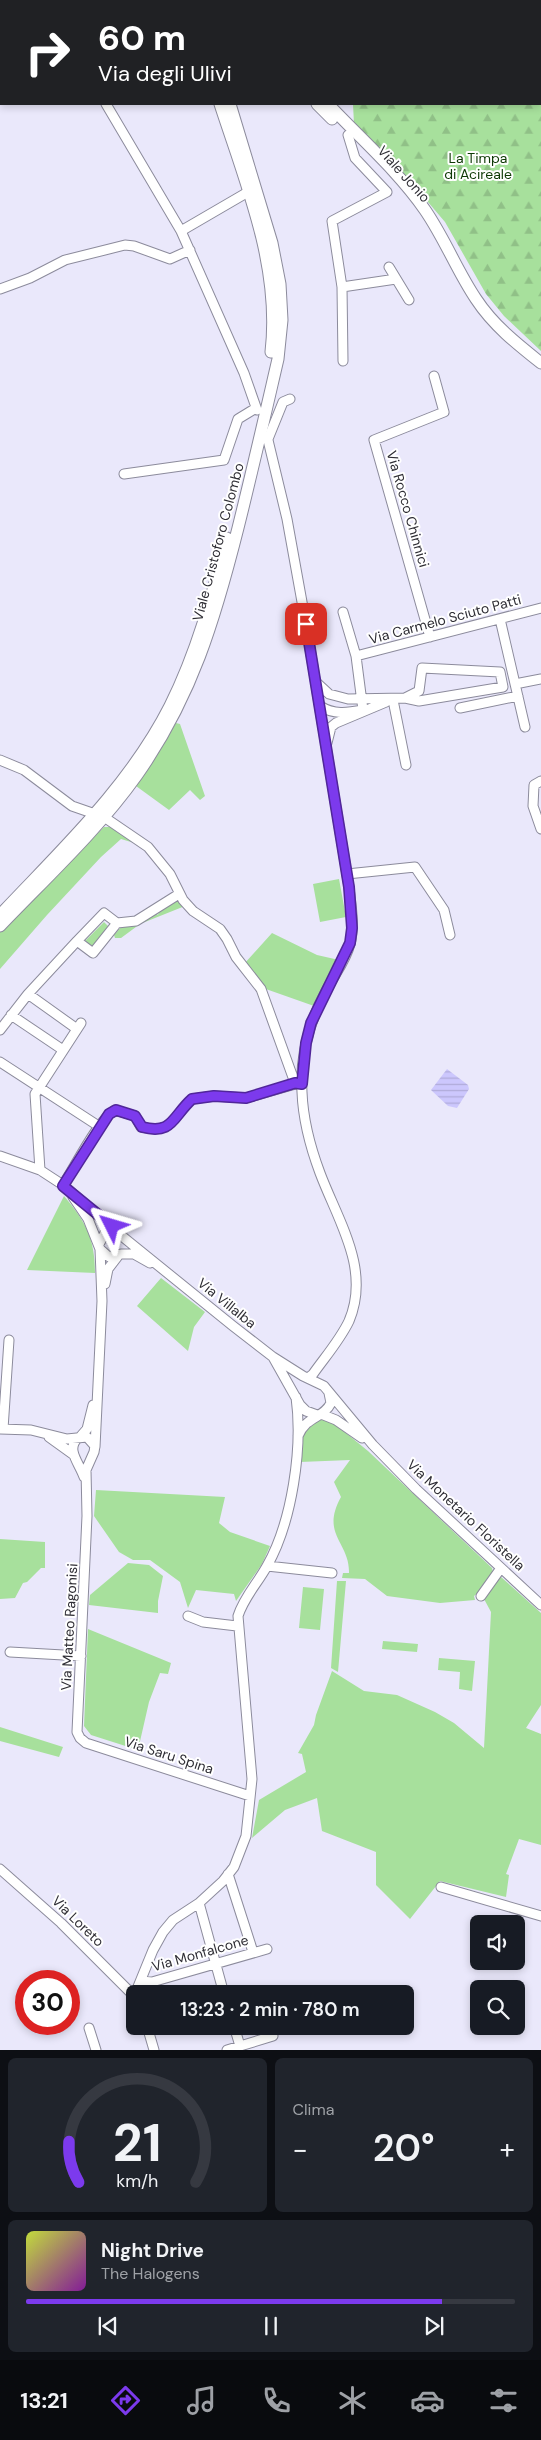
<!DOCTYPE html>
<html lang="it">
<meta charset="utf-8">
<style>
body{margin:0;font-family:"DM Sans",sans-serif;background:#20242c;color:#f1f3f6;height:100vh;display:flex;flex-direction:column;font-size:19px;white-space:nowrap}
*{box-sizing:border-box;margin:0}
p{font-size:16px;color:#9ea1a6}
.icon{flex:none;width:28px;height:28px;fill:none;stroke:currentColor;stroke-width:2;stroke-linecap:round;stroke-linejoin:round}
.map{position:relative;height:2050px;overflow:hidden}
.panel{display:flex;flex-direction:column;gap:8px;padding:8px;background:#0d0f14;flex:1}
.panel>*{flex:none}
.guide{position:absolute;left:0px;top:0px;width:541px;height:105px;box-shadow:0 2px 8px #0003;background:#202124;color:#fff;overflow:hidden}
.tools{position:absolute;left:470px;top:1915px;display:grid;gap:10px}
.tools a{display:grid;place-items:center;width:55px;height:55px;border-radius:8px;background:#171b24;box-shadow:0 2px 8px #0003;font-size:25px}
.speed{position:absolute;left:15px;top:1970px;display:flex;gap:10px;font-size:25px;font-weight:700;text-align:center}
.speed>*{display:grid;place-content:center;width:65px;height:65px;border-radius:50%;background:#171b24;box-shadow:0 2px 8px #0003;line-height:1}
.speed .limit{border:8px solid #d22;background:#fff;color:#111}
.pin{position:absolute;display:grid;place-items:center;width:42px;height:42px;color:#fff;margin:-21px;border-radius:10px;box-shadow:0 2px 8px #0006}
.me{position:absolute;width:55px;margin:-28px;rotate:310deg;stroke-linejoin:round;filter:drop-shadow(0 0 4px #0008)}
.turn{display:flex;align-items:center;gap:18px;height:105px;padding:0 15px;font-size:22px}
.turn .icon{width:65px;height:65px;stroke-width:2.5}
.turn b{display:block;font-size:35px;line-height:42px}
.big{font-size:38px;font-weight:600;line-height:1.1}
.panel .widget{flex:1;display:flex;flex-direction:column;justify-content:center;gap:8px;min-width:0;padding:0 18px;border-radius:8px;background:#20242c}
.panel .dial{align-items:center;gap:0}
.dial svg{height:130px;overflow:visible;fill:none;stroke:#363941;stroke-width:7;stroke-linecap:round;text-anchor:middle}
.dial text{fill:#f1f3f6;stroke:none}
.song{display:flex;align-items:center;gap:15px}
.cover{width:60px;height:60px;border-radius:8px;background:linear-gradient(135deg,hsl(70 70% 55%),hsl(290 70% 35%))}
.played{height:5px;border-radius:2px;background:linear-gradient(90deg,#7c3aed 85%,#363941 85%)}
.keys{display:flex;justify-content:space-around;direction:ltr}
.heat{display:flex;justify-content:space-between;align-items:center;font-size:28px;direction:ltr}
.panel .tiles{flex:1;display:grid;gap:8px;grid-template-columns:1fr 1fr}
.widget:last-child{grid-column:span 2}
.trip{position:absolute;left:126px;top:1985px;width:288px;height:50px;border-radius:8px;background:#171b24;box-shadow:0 2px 8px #0003;font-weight:600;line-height:50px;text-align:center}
.dock{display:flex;height:80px;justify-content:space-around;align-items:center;background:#090b0e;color:#9ea1a6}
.dock .icon{width:35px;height:35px}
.dock .on{color:#7c3aed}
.dock b{font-size:22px;color:#f1f3f6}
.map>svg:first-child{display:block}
.green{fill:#a7e09c}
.forest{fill:url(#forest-firs)}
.water{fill:url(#water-rules)}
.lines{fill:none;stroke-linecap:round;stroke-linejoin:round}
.minor-casing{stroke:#8c8b9c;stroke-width:11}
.major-casing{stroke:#8c8b9c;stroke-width:13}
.minor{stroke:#fff;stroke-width:9}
.major{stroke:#fff;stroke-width:11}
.route-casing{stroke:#51269a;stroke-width:12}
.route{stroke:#7c3aed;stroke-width:9}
.labels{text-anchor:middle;stroke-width:4;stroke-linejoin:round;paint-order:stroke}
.park-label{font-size:14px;fill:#0d3904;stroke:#fff}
.street-label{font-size:14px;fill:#2f2e35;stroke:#fff}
</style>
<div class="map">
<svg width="541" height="2050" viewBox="0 0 541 2050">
<defs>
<pattern id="forest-firs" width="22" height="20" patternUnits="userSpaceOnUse" patternTransform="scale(1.25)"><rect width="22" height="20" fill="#a7e09c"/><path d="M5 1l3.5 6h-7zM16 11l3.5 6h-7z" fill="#90c087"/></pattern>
<pattern id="water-rules" width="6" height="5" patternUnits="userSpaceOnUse" patternTransform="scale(1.25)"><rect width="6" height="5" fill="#ccc7fd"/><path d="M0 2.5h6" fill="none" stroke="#b0abd9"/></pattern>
</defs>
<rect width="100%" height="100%" fill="#eae8fb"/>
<!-- green -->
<path class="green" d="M176 723 180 724 205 796 200 800 190 790 169 810 136 786Z
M104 827H113L141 845 121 839 101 857 47 915 0 969V931Z
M339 879 346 917 320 922 313 884Z
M174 902H181L185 906 140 924 121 938H115L114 935 122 926 156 913 158 915 159 911Z
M104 922 109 927 94 947 89 946 85 941Z
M272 933 317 955 339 960 314 1006 263 988 244 964Z
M64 1196C86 1222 95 1239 95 1273L27 1270Z
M161 1278 205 1312 194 1327 188 1351 137 1306Z
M320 1419 330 1420 368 1451 492 1568 493 1572 479 1592 474 1596 475 1600 440 1603 387 1596 365 1579 342 1578 343 1573H349C350 1542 320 1535 341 1497L334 1482 350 1460 300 1462 303 1432Z
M96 1490 225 1497 219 1523 230 1532 270 1546 262 1564 236 1601 234 1594 196 1590 188 1608 180 1582 150 1560H133L119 1552 94 1516Z
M0 1539 45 1542V1568H41L27 1582 23 1583 15 1598 0 1599Z
M128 1563 149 1565 163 1576 158 1601V1613L89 1605 90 1595Z
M501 1577 541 1613V1705L526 1728 541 1734V1845L519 1839 506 1874 509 1875 506 1897 440 1881 410 1919 376 1885V1852L322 1831 317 1798 285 1810 252 1838 259 1800 306 1772 302 1754 298 1753 314 1725 316 1715 332 1671 364 1691 397 1695 435 1712 454 1723 484 1748 491 1612 484 1599 497 1579Z
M337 1581H346L338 1672 331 1668Z
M303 1587 324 1589 320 1630 299 1628Z
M88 1629 171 1663 168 1674 160 1673 149 1702 138 1750 91 1735 84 1726Z
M383 1641 418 1644 417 1652 382 1649Z
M439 1658 475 1661 472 1691 459 1689 460 1672 438 1670Z
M0 1727 63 1747 59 1757 0 1741Z"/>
<!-- forest -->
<path class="forest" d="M316 0H541V351L504 316 486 294 445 222 422 195 354 124 353 104H540V1Z"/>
<!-- water -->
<path class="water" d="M447 1069 468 1085 469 1089 457 1108 448 1106 431 1090Z"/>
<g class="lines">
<defs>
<path id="minor" d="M44 0 45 1
M77 1 79 0
M106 104 181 231 244 373 257 410
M181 231 248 192
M389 267 409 300
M342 287 396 279
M0 289 30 278 65 260 125 245 134 246 170 259 190 250
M343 361 342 287 332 221 387 192 355 158 348 135
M267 436 287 519 306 624 349 887C351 906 355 926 350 944 346 961 334 975 326 991 309 1022 300 1057 302 1092 303 1119 311 1149 320 1173 338 1221 371 1269 349 1321 340 1340 325 1357 313 1374L308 1378
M268 439 283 402 290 399
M124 474 224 460 238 419 256 408
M343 612 356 656
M500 619 525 727
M430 637 374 440 444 412 434 376
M316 682 329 694 348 699 405 698 419 701 503 687 500 672 422 668 419 691 405 698
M515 684 541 679
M393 700 406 765
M320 706C334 715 347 713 363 710L356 656 541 608
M460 708 518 696
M327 743 331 727 336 723 386 702
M0 760 24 770 72 806 95 814
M541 781 534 785 533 806 541 829
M104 817 148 847 170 874 183 900 193 911 220 929 227 939 236 957 261 989 295 1083
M347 874 415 867 444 910 450 935
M117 923 93 953 77 941 104 913 117 923 136 921 179 894
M28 994 77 1029
M11 1015 63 1050
M0 1030 28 994 77 941
M0 1062 100 1127
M0 1156 40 1170 63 1185 123 1237 233 1326 273 1357 303 1376 324 1386 373 1445 416 1489 541 1605
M40 1170 35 1094 81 1023
M63 1185C75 1167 98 1120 115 1110L135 1116 141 1127C173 1135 172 1117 192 1099L214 1096 246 1098 299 1083
M73 1197 88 1219 100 1249 102 1301 95 1447
M99 1244 105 1233 112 1231 119 1234
M100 1249 109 1257 121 1254H134L150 1263
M105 1284 108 1269 118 1256
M273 1357 300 1405 306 1411 317 1415
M321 1414 336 1420 362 1438
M0 1429 31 1430 67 1439 87 1437 95 1446 94 1452 86 1470 87 1516 77 1732 80 1738 86 1743 250 1796
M3 1429 9 1340
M298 1436C307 1415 323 1419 331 1403L329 1393
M49 1437 74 1455
M80 1437 87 1429 93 1405
M78 1438C65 1449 80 1464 84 1477
M267 1566 332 1573
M481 1596 501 1568
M188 1616 203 1622 237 1626
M10 1652 81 1656
M0 1869 61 1923 135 1997
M228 1874 253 1952
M441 1887 541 1916
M199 1903 224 1994
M141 1981 152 1982 267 1949
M135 1994 153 1950 163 1932 173 1920 199 1903 223 1881 234 1867 246 1836 252 1779 238 1616C244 1597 257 1584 267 1566 292 1522 303 1448 296 1397
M266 1994 270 1993
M147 2026 154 2050
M234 2026 240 2046
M89 2028 96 2050
M227 2050 273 2036"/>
<path id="major" d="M185 0V1
M224 0 225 1
M204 1 206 0
M220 104C246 184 281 267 271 352
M317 104 332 119
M328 104C360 138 398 171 425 210 445 239 457 271 476 299 493 325 517 344 541 363
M0 915C61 850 129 787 170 706 197 652 212 596 227 538
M0 926C47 877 98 830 137 775 192 697 215 619 238 528 252 472 265 415 278 359L282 320 280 284 272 243 230 104"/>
</defs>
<!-- minor casing -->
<use href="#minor" class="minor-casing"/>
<!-- major casing -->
<use href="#major" class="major-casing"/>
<!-- minor -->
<use href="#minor" class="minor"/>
<!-- major -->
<use href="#major" class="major"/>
</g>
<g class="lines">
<defs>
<path id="route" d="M112 1226 63 1186 109 1114 116 1110 135 1116 142 1127C173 1135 172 1117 192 1099L214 1096 246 1098 295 1083 302 1084 306 1043 311 1023 350 943 352 928 349 887 306 624"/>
</defs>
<!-- route casing -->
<use href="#route" class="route-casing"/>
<!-- route -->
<use href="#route" class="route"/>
</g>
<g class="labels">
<!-- park labels -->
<g class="park-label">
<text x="478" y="163">La Timpa<tspan x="478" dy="16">di Acireale</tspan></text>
</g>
<!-- street labels -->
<g class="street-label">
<text transform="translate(404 174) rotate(48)" y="5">Viale Jonio</text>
<text transform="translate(408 509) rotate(74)" y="5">Via Rocco Chinnici</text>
<text transform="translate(218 542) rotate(-75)" y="5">Viale Cristoforo Colombo</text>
<text transform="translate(445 619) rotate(-15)" y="5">Via Carmelo Sciuto Patti</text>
<text transform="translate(227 1303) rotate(39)" y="5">Via Villalba</text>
<text transform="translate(466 1515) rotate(43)" y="5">Via Monetario Floristella</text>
<text transform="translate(69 1627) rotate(-87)" y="5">Via Matteo Ragonisi</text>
<text transform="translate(169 1755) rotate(18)" y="5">Via Saru Spina</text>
<text transform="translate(78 1921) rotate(44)" y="5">Via Loreto</text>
<text transform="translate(200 1953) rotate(-16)" y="5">Via Monfalcone</text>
</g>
</g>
</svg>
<div class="tools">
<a><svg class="icon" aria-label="sound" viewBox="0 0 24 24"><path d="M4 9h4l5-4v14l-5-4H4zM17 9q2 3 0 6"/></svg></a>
<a><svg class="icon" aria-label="search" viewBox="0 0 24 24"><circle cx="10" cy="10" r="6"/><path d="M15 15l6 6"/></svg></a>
</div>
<div class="speed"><div class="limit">30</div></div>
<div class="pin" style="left:306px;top:624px;background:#d93025"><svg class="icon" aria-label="arrive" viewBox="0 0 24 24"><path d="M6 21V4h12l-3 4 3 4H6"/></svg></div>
<svg class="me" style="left:112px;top:1226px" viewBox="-20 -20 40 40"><path d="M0-17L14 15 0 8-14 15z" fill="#7c3aed" stroke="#fff" stroke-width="4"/></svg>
<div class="trip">13:23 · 2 min · 780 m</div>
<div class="guide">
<div class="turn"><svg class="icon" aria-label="right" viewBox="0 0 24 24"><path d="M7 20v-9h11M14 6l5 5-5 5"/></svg><div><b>60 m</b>Via degli Ulivi</div></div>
</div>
</div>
<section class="panel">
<div class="tiles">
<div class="widget dial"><svg viewBox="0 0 100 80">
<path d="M14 69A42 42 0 1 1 86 69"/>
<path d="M14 69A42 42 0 0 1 8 44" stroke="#7c3aed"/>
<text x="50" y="56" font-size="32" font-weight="700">21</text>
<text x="50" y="72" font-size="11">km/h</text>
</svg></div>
<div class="widget"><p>Clima</p>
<div class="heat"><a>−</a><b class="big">20°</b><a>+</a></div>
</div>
<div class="widget">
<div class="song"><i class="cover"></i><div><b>Night Drive</b><p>The Halogens</p></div></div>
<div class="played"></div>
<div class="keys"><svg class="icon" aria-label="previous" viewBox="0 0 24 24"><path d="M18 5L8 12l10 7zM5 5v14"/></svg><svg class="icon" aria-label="pause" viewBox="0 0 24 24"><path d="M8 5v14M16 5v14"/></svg><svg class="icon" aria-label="next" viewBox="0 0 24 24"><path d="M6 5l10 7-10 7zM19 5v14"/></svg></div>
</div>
</div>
</section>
<nav class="dock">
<b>13:21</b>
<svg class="icon on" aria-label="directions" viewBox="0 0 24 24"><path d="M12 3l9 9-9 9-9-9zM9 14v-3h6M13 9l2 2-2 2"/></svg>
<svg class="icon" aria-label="music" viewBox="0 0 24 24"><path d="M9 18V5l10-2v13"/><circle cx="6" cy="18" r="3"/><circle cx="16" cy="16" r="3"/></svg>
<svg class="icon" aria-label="phone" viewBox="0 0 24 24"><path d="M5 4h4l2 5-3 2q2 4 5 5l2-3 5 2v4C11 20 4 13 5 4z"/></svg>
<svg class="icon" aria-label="climate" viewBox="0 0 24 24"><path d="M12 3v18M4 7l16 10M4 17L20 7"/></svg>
<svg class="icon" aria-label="car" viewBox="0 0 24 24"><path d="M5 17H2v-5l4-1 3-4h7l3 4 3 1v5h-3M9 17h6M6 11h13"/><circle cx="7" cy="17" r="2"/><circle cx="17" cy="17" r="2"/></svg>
<svg class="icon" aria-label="filters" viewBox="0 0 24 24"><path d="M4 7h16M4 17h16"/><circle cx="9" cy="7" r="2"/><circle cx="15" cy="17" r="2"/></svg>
</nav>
